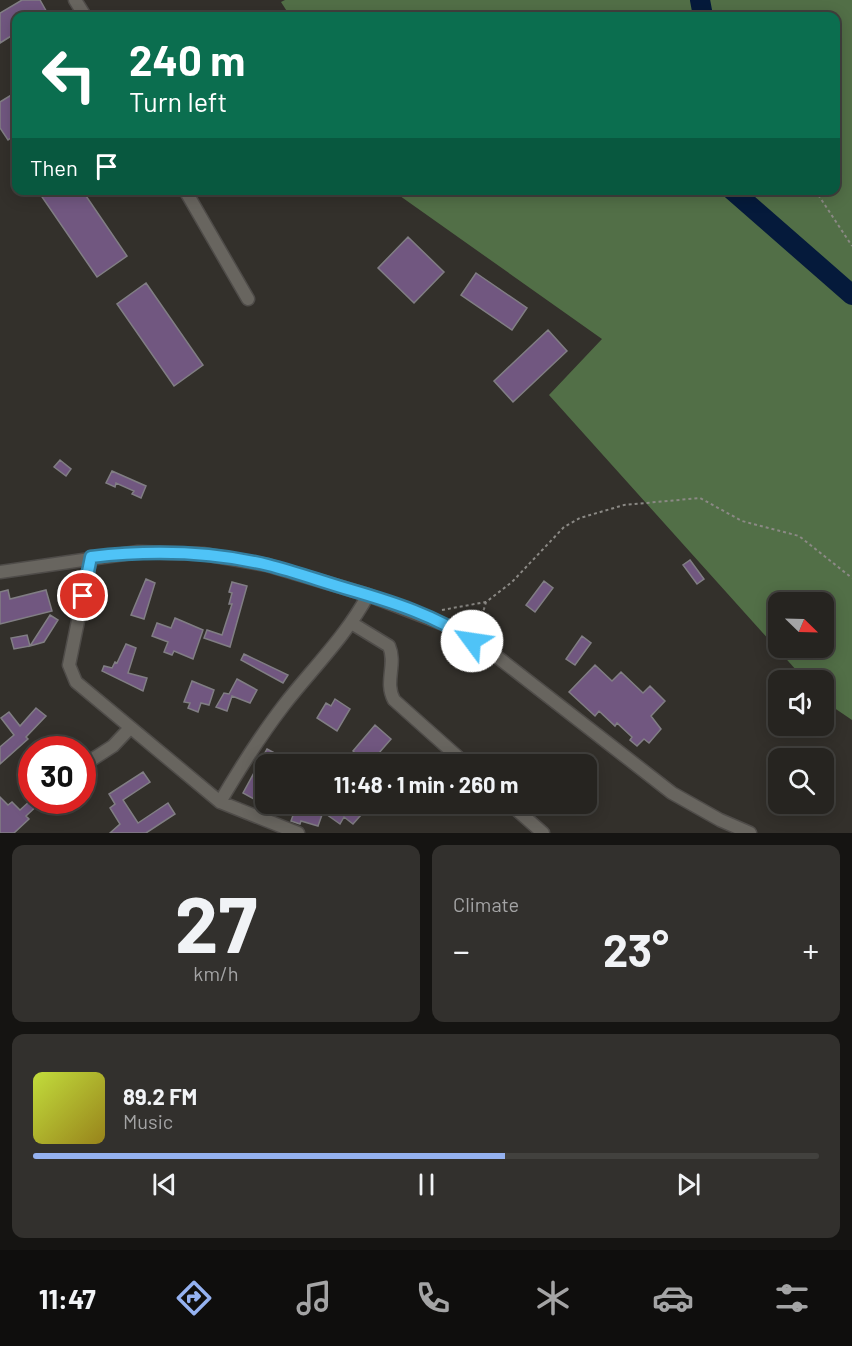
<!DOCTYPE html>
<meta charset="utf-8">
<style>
body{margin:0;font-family:Barlow,sans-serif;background:#32302d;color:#f1f3f6;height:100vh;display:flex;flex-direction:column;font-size:22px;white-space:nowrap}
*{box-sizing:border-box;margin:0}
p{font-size:20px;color:#a4a4a5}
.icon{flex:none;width:33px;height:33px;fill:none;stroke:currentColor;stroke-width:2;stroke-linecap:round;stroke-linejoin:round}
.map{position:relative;height:833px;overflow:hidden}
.drawer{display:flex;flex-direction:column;gap:12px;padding:12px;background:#151412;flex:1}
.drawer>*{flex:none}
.banner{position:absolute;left:12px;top:12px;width:828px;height:183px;border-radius:12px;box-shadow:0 3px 15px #0003,0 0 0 2px #42413e;background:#0b6e4f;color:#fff;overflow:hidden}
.needle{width:39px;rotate:113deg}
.tools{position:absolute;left:768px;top:592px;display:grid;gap:12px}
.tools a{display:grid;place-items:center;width:66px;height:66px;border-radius:12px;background:#262420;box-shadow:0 3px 15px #0003,0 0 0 2px #42413e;font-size:30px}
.speed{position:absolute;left:18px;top:736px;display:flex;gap:12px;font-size:30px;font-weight:700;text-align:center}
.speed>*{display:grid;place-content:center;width:78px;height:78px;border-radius:50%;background:#262420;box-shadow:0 3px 15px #0003,0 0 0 2px #42413e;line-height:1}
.speed .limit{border:9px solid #d22;background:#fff;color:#111}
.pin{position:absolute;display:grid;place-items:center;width:51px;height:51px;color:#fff;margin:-26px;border:3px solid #fff;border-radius:50%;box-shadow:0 2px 6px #0007}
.me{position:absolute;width:66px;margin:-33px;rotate:301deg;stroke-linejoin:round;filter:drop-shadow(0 0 4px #0008)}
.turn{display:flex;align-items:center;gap:21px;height:126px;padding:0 18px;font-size:27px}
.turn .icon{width:78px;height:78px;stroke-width:2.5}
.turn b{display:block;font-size:42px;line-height:51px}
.then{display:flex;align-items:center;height:57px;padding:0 18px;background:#0003;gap:12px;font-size:22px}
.big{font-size:45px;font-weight:700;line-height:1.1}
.drawer .card{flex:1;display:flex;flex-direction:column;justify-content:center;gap:9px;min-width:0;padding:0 21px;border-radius:12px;background:#32302d}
.drawer .dial{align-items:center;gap:0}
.dial b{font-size:78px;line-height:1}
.song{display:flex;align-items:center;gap:18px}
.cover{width:72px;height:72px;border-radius:9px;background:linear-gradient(135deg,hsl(70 70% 55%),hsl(50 70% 35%))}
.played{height:6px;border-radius:3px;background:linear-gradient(90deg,#95b2f1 60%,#42413e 60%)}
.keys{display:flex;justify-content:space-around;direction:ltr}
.heat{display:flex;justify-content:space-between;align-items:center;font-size:33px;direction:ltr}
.drawer .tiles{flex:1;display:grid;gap:12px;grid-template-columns:1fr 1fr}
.card:last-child{grid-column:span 2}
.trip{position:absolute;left:255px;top:754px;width:342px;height:60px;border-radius:12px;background:#262420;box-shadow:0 3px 15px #0003,0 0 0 2px #42413e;font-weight:700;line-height:60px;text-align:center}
.tab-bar{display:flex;height:96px;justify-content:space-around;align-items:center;background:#0f0e0d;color:#a4a4a5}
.tab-bar .icon{width:42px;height:42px}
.tab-bar .selected{color:#95b2f1}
.tab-bar b{font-size:27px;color:#f1f3f6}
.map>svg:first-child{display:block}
.forest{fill:#526f47;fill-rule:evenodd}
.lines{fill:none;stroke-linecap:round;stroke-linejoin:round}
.river{stroke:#051a3b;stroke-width:20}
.building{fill:#715780;stroke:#817e84;stroke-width:1.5}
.minor-casing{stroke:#4f4c49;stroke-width:15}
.path{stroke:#8b8985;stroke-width:2;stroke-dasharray:3 3;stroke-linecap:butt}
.minor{stroke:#68655f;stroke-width:12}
.route-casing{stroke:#337fa1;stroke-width:15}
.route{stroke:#4fc3f7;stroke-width:10}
</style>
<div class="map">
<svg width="852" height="833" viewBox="0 0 852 833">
<rect width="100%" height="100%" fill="#33302b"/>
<!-- forest -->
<path class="forest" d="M285 0H852V720L824 701V681H806L549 395 602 339 393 191 836 190V16H290L281 2ZM778 603H824V648H778Z"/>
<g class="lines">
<!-- river -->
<path class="river" d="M700 0 703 16
M732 190 852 295"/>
</g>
<!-- building -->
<path class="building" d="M22 0H40L49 16H16V33L0 43V13Z
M16 92V134L8 140 0 128V102Z
M46 190H82L127 256 97 277 40 194Z
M408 237 444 272 414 303 378 268Z
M476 273 527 308 512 330 461 295Z
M146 283 203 365 174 386 117 304Z
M548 330 567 351 513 402 494 381Z
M60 460 71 469 66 476 54 467Z
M112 471 146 486 141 498 132 494 134 491 116 483 115 487 106 483Z
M690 560 704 579 697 584 683 565Z
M146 579 155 583 144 619 131 615Z
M544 581 553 588 535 612 526 605Z
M232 582 247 586 230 647 204 638 207 630 222 635 232 604H229L232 593 229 592Z
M8 590 10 599 46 590 52 611 0 624V592Z
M50 615 58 620 44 642 30 646Z
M175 618 203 630 193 659 174 651 172 655 164 652 168 642 152 636 157 623 171 628Z
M27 635 30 646 14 649 11 638Z
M582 636 591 643 575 665 566 659Z
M126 644 136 648 128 673 147 678 143 691 102 671 104 666 112 668 115 662 117 663Z
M244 654 288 675 283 683 241 660Z
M595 665 612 681 621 672 643 693 650 686 665 701 651 716 661 729 649 743 644 739 637 746 630 740 632 737 617 723 615 726 599 711 595 716 569 692Z
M237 679 257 690 250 703 232 696 227 711 216 707 224 693 229 694Z
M192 681 214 690 209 705 201 703 198 712 188 708 190 703 184 702Z
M335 699 350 709 337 731 317 718 326 703 331 706Z
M36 708 46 716 26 737 28 739 0 764V747L14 735 1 718 9 712 20 726Z
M375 725 391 739 372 761 367 757 364 761 353 751Z
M267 749 297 765H266V795L261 803 243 793Z
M143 772 150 782 123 800 138 823 168 803 175 814 146 833H110L120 824 110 808 115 804 109 794Z
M0 797 8 805 12 802 20 810 30 801H42L26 816 29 819 14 833H0Z
M297 804H334L339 809 347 804 361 815 353 824 344 817 340 824 323 812 318 826 301 821 300 824 291 821Z"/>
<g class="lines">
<defs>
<path id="minor" d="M75 0 85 16
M185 190 248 299
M91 557 69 665 76 682 220 802 298 833
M0 572 138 552 203 554 267 565 368 595 456 629 500 659 672 793 720 820 750 833
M353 624 389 646C397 664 384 682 394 700L467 765
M82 766 113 746 129 729
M220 802C240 768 260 736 284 705 313 668 346 636 368 595
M510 804 543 833"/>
</defs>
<!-- minor casing -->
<use href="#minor" class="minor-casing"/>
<!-- path -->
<path class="path" d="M741 13 742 16
M815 190 852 246
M442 610 486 602
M483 634 482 616 486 602 512 582 564 527 580 518 624 505 700 498 742 521 799 536 852 578"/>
<!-- minor -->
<use href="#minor" class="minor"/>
</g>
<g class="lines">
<defs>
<path id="route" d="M83 596 91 557C151 550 209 551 268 565 296 572 323 582 351 590 392 602 437 616 472 641"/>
</defs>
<!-- route casing -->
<use href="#route" class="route-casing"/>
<!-- route -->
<use href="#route" class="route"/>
</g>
</svg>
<div class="tools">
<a><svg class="needle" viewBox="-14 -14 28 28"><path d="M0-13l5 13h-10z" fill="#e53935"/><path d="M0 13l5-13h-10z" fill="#a4a4a5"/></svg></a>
<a><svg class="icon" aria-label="sound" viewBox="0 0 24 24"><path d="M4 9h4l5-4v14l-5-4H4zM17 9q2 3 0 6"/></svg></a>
<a><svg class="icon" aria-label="search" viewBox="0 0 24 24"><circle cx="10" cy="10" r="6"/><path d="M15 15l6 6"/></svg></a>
</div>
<div class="speed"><div class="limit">30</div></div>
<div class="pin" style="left:83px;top:596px;background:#d93025"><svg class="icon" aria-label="arrive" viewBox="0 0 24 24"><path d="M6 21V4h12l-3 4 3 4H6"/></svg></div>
<svg class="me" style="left:472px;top:641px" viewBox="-20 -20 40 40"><circle r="19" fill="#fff"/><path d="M0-13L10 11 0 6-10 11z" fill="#4fc3f7"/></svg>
<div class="trip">11:48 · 1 min · 260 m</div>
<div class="banner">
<div class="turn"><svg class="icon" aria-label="left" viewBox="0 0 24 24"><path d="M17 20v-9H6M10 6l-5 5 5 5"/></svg><div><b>240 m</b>Turn left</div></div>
<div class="then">Then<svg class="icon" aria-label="arrive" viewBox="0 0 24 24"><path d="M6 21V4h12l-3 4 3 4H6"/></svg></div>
</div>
</div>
<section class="drawer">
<div class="tiles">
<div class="card dial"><b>27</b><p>km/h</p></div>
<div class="card"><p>Climate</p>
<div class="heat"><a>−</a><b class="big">23°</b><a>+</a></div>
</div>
<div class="card">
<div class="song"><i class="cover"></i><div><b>89.2 FM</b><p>Music</p></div></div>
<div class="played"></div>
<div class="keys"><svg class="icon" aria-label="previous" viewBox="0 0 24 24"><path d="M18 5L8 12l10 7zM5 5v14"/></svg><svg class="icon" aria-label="pause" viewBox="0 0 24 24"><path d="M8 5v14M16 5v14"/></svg><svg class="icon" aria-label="next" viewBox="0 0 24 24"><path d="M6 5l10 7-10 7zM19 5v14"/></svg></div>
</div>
</div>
</section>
<nav class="tab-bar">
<b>11:47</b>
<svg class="icon selected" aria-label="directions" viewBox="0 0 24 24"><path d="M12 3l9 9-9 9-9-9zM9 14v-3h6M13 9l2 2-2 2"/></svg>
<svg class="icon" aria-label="music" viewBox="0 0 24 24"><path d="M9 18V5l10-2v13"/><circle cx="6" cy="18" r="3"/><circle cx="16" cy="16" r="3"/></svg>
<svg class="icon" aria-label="phone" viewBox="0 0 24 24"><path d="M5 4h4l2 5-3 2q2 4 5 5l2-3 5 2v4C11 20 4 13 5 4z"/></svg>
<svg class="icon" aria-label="climate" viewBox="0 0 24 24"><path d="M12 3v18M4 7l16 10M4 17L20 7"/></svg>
<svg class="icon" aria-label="car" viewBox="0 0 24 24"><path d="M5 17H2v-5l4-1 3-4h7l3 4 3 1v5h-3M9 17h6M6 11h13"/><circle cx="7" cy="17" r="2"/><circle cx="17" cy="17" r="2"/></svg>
<svg class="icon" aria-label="filters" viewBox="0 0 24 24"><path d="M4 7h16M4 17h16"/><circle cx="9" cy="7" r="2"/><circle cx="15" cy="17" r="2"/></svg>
</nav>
